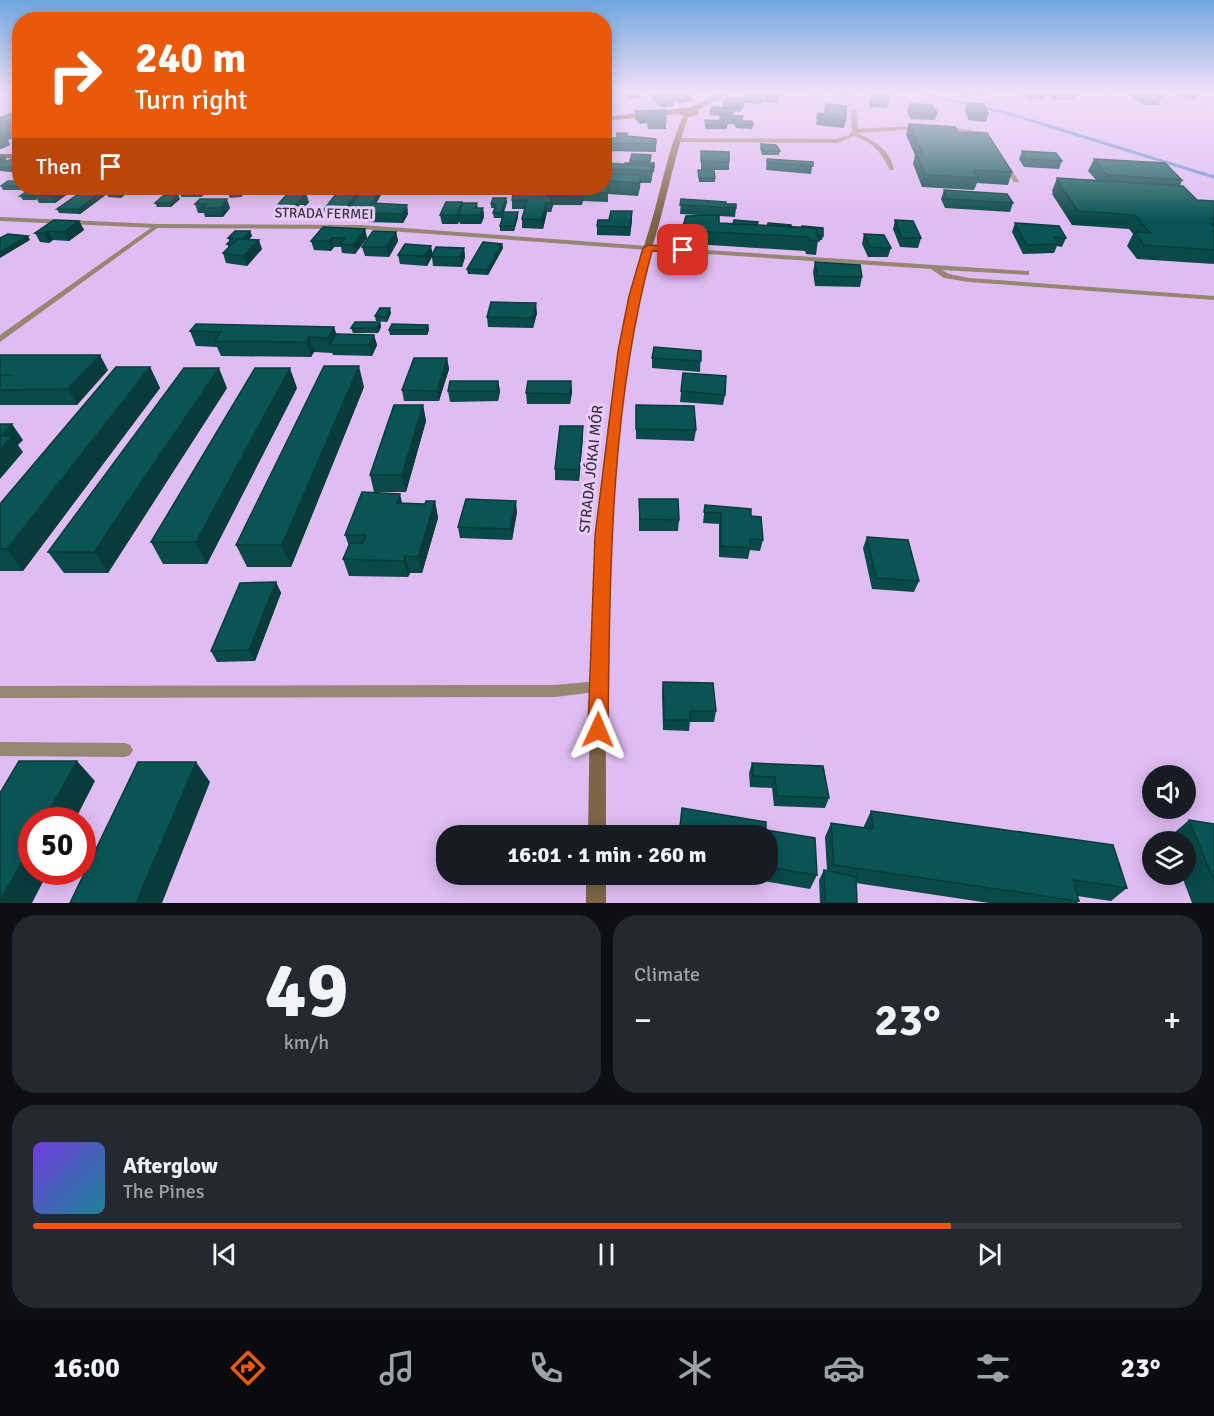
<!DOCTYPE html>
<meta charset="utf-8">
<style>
body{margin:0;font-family:Signika,sans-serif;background:#242831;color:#f1f3f6;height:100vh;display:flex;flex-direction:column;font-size:22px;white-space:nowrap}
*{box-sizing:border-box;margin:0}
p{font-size:20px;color:#9ea1a6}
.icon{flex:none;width:33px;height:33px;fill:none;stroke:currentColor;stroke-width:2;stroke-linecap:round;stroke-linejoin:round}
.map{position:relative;height:903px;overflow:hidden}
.sheet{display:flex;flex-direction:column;gap:12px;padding:12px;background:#0d0f14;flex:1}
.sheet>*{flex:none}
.guide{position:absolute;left:12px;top:12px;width:600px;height:183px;border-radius:24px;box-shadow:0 3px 15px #0003;background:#ea580c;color:#fff;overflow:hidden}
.buttons{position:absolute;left:1142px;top:765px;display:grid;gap:12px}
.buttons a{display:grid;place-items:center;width:54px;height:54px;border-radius:50%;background:#171b24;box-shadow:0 3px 15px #0003;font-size:30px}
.speed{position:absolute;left:18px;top:807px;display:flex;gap:12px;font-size:30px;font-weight:700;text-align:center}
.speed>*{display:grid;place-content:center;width:78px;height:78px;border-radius:50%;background:#171b24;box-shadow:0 3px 15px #0003;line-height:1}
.speed .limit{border:9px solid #d22;background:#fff;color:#111}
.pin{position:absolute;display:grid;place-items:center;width:51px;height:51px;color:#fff;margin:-26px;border-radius:12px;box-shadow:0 3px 9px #0006}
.me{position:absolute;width:66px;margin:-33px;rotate:1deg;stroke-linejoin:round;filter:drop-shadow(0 0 4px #0008)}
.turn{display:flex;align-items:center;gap:21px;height:126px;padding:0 24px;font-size:27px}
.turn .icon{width:78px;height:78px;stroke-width:2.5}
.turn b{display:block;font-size:42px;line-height:51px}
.then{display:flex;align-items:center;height:57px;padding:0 24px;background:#0003;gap:12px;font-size:22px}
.big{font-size:45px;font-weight:800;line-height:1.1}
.sheet .card{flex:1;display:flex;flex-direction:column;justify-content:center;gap:9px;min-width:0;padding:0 21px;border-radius:24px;background:#242831}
.sheet .dial{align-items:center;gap:0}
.dial b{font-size:78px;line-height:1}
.song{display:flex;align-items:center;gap:18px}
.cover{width:72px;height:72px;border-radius:9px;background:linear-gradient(135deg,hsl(260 70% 55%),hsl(190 70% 35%))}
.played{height:6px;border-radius:3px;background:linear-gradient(90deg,#ea580c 80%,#363941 80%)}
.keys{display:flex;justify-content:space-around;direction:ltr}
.heat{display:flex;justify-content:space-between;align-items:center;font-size:33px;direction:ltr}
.sheet .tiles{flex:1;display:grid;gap:12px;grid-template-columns:1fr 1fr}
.card:last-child{grid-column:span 2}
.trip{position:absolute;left:436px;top:825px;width:342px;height:60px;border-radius:24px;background:#171b24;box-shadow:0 3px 15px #0003;font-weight:800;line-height:60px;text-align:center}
.tabs{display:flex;height:96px;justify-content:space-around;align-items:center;background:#090b0e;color:#9ea1a6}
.tabs .icon{width:42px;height:42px}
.tabs .on{color:#ea580c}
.tabs b{font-size:27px;color:#f1f3f6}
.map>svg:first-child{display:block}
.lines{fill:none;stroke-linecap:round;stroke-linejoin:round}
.stream{stroke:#5d93d2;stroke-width:3}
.service{fill:#978671;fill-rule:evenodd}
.minor{fill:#978671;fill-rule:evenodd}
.secondary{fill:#7d6545;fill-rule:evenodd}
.primary{fill:#6a4c23;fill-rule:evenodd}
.wall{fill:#094948}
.shaded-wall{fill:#073c3b}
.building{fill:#0a5554;stroke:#073c3b;stroke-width:1.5}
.route{fill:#ea580c;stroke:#983908;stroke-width:1.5}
.labels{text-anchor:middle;stroke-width:6;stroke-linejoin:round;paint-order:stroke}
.far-street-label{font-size:14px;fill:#3e3146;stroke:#e8cdf8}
.street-label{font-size:15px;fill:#3e3146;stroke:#e8cdf8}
</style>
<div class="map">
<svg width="1214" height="903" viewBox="0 0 1214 903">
<rect width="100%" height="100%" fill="#dfbcf2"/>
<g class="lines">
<!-- stream -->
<path class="stream" d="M917 92 1010 114 1214 177"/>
<!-- service -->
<path class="service" d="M854 108 857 110 858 129 913 126 924 127 921 129 856 133C874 140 891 150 894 170H890C880 151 875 144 854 136L838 143 677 142 674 140 677 138 837 139 849 135 852 131 851 110Z
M942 126 984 132 993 144 988 145 980 134 940 129Z
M1002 163H1006L1019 181 1018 182H1014L1001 164Z
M155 225 160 226 0 342V335Z
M645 246 1026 271H1029V275L942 270 949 274 969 278 1214 296V300L969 282 944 278 931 269 648 250 644 248Z
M599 681 604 683 606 687 604 691 555 697 0 698V686L555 685Z
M0 742 125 743 130 745 133 750 130 755 125 757 0 756Z"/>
<!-- minor -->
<path class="minor" d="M0 217 157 224 362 225 648 246 652 248 648 250 362 229 157 228 0 221Z"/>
<!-- secondary -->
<path class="secondary" d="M684 114 689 115C676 151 669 188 659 224 653 246 645 267 640 289 601 468 606 654 606 836H588C591 655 591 474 630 297 635 271 644 247 651 223 662 187 668 148 684 114Z
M586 874H606V903H586Z"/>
<!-- primary -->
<path class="primary" d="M722 92H731L698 110 699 114 689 117 678 114 604 121V117L692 107Z
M0 154H20V159L0 158Z"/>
</g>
<!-- wall -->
<path class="wall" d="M619 92H652L640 93V98L628 99Z
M780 92 778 103 762 102 761 104 744 103V105L740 112 734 111 732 116 743 121 753 125 752 129 736 128 734 124H727V129H705V120L720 121 721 116 709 115 710 111 723 108V103L744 98V95Z
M810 92H821V95L810 94Z
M833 92H850V95L833 94Z
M871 92H888L889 101 887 108 869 107Z
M957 92H968L967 95H960Z
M970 92H1000L988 93V95H975Z
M1019 92H1078L1074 100H1054L1046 95 1044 99H1028Z
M1103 92H1117V93L1106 94Z
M1123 92H1150L1164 97 1162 101H1160L1158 105H1144Z
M1180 92 1198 95 1196 99H1186L1178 95Z
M670 95 692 101 680 103 670 99Z
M652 96 673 106 661 107 652 99Z
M967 103 988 114 986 122 968 120 965 110Z
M826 104 846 120 844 128 816 125 818 113 824 114Z
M909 104 937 113 935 120 911 119 907 112Z
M635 111 666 121V129H648L647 123 640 124 635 119Z
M0 118 16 137 8 140 10 145 1 149H0Z
M909 124 958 132 1012 172 1008 185 977 183 974 190 922 187 913 164 915 155 906 135Z
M627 136 656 139V152L604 151V138H617Z
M761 144 780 151 779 155H762L760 148Z
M701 151 729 162V170H701Z
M1022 151 1062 161 1059 169 1024 167 1019 159Z
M0 154 7 161 20 160V171L19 169 11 172 0 171Z
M632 154 651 155 650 163H654V172H653L651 183H640L638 196 608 194V202L583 201 582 205H553V198V205L551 212H547L543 229 522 228V219L525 209H512V200L546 196V189L604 188V163L625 164 630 163Z
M767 159 813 162 811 174 766 170Z
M1094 159 1182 180 1180 186 1197 200 1214 201V264L1137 259 1127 246 1133 234 1129 229 1072 225 1052 194 1053 192 1052 191 1057 178 1096 180 1088 171Z
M698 170 715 178V182H699Z
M20 181V188H70L72 191 55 203H39L37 199 36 200H23L20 196 29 190H3L1 186Z
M87 188H139L132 193H127L121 198 108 197 107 194 80 214 59 213 57 209Z
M186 188H209L210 190 201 197H181L180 192Z
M222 188H249L241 197 230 198 228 194H224Z
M363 188H385L376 203 407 205 408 214 403 223 367 222 366 217H347L346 213 344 216H323L322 212 359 192Z
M477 188H490L489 189H477Z
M944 190 1013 203 1010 212 945 208 941 199Z
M506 198 507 202 502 218H494L493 213 495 208H491V204Z
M180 199 171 207H157L155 203Z
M200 199 230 208 223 217H205L204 213H198L195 204Z
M681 199 726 204 736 208 735 217 719 216V223L791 227 823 236 822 240H818L816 255 806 254 805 251 694 244V240H682L683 226 699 215 680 214Z
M309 202 295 219 276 218 274 209Z
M462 202V205L477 203 478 208H483L484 217 481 224H460L459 221 458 224H442L440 215Z
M632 211V220L630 236 597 235V226Z
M518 212V217L514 231H500V226Z
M895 220 921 238 918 248 900 247 893 229Z
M79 221 84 230 69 241 53 240 49 243 40 242 35 233Z
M1015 223 1066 238 1062 247 1057 246 1054 253 1023 254 1012 232Z
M365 229 367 238 355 254 342 253 341 247H334L331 251 314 250 311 241Z
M250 231 252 236 248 240 262 249 247 266 226 263 223 253 229 248 227 244 230 242 228 238Z
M396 232 398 241 389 257 365 256 362 247Z
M864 234 891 248 888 257H868L862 244Z
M502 244 503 248 488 275 468 274 467 269Z
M464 248 465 257 462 267 433 266 432 257 427 266 400 264 398 255 433 254Z
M815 262 862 277 860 287 815 286 813 272Z
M391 313 387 322 376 321 375 316Z
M537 313 533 328 488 327 487 317Z
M380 322 381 327 378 333H353L351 328Z
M428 325 429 330 427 335H390L389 330Z
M334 327 336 334 374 335 377 345 372 356 333 355 332 353 314 352 311 357 221 356 217 347 196 346 190 331Z
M701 351 700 372 652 368V358Z
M0 355 108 370 77 405H0Z
M447 358 449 369 439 401H404L402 390Z
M150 367 160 388 23 571H0V504Z
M683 373 725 395 723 405 680 402Z
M498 381 500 391 498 401 450 402 448 391Z
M571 381 572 392 570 404H527L526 393Z
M364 387 291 567H247L236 545Z
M227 388 108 573H64L48 552Z
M297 388 207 564H163L151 542Z
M423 405 426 421 406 492H374L370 475Z
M636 405 696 430 694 441 636 439Z
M583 426V437L579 481 555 480V469Z
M639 499 679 520 678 531H639Z
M435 501 438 518 422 573H410L408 577 349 576 343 559 349 546 345 535 403 503 425 504Z
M705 505 751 516 763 540 760 551 750 550 748 559 719 557V524L703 523Z
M517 512 512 540 460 538 458 527Z
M867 537 919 581 914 592 872 589 863 548Z
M276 582 281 593 255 661 217 662 211 651Z
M663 682 716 711 714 722H690L689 731 663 730 662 692Z
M752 763 829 798 825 808 774 806 772 788 750 787 749 773Z
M682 808 766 830 817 875 810 889 724 874H768V836H678Z
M871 811 1127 888 1111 901 1077 896 1079 901 1077 903H989L856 883 857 903H820L819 880 824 870 827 871 825 837 831 823 864 828V826Z
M1189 820 1214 824V903H1192L1181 874H1185V842H1168L1167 839Z"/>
<!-- shaded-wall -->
<path class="shaded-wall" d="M628 92H652L640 93V98L628 99Z
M692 97V101L680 103 681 100Z
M745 98 744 105 740 112 741 104Z
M673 102V106L661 107V103Z
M647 115V123L640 124V116Z
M20 116V125L8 129 4 122Z
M13 129 16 137 8 140 10 145 1 149 0 147V134Z
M4 155 8 163 0 167V157Z
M20 163V168L11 172 9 168Z
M641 175 640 188 638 196 639 183Z
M60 188H70L72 191 55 203 51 195Z
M119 188H125L127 193 121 198 117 189Z
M129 188H139L132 193Z
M206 188H209L210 190 201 197 200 193Z
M239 188H249L241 197 238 189Z
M382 188H385L370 214 367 213Z
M105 189 107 194 80 214 78 209Z
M359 190 360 195 344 216 343 212Z
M306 193 309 202 295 219 292 210Z
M178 195 180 199 171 207 169 203Z
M552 196 553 205 551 212V203Z
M506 198 507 202 502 218 501 213Z
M227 199 230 208 223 217 220 208Z
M462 202 463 211 458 215 459 221 458 224 457 215Z
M546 203 547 212 543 229 542 220Z
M407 205 408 214 403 223 402 214Z
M483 208 484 217 481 224 480 215Z
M632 211V220L630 236V227Z
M518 212V217L514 231V226Z
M79 221 84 230 69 241 64 232Z
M365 229 367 238 355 254 353 245Z
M48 231 53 240 49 243 44 233Z
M250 231 252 236 240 249 238 244Z
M396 232 398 241 389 257 387 247Z
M28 236 30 240 0 258V252Z
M332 238 334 247 331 251 329 241Z
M259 240 262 249 247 266 243 256Z
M502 244 503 248 488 275 487 270Z
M431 246 433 255 427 266 425 256Z
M464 248 465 257 462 267 460 257Z
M536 303 537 313 533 328V318Z
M390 308 391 313 387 322 386 317Z
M380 322 381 327 378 333 377 328Z
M428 325 429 330 427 335 426 330Z
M334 327 339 342 330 345 332 353 328 338Z
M374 335 377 345 372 356 369 345Z
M309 337 314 352 311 357 306 342Z
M100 355 108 370 77 405 68 389Z
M447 358 449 369 439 401 437 391Z
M359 366 364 387 291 567 282 545Z
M150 367 160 388 23 571 7 549Z
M219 368 227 388 108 573 94 552Z
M290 368 297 388 207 564 196 542Z
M498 381 500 391 498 401 497 391Z
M571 381 572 392 570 404V394Z
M423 405 426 421 406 492 402 475Z
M12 424 23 440 18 445 23 452 0 479V450L1 436Z
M583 426V437L579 481V470Z
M400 494 404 510 397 503Z
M435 501 438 518 422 573 418 557Z
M516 501 517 512 512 540 510 529Z
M405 556 410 573 408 577 404 561Z
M276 582 281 593 255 661 249 650Z
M77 761 95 781 75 820H44Z
M196 762 210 782 162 903H136Z
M32 843V872H48L32 903H0V901Z"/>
<!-- building -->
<path class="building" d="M746 92H780L779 96 763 95 762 97 744 95Z
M871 92H888L889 101 871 100Z
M1056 92H1077L1057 93Z
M1137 92H1150L1161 98H1147Z
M1180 92H1191L1198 95 1187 96Z
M681 93 692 97 681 100 670 95Z
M1152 93H1156L1164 97H1160Z
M665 95 673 102 661 103 652 96Z
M727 97 745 98 741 104 723 103Z
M967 103 984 104 988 114 970 113Z
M826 104 846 106V120L817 118 818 113 825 114Z
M909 104 932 105 937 113 912 112Z
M712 107 735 109 732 113 710 111Z
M665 110 666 121H648L647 115 640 116 635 111Z
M16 111 20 112V116L4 122 0 121V118Z
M721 115 743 116 742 121H752L753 125H736L735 120 720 119Z
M705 120 726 121 727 125H706Z
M909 124 955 127 958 132 987 133 1012 172 974 170 978 178 925 175 916 152 922 153Z
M0 128H1L13 129 0 134Z
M617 133H627V136L656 139V144L604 143V138H617Z
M761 144 776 145 780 151H763Z
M701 151 729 152V162L701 161Z
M1022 151 1056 153 1062 161 1027 159Z
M632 154 651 155 650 161H630Z
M12 159 20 160V163L9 168 0 167V164Z
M767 159 813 162V166L767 162Z
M1094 159 1165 163 1182 180 1107 175Z
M604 163 653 166 652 171 611 169 610 174 641 175 639 183 604 181Z
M625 163H654V168H652L653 166 625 164Z
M698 170 714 171 715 178H699Z
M1057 178 1183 186 1197 200 1214 201V224H1211L1214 227V250L1144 245 1134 232 1150 233 1135 215 1078 211 1057 181 1059 182Z
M8 181H20V186H1Z
M32 188H44L34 196H20Z
M45 188H60L51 195H35Z
M87 188H106L78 209H57Z
M106 188H119L117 189H105Z
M186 188H206L200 193 180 192Z
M228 188H239L238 189H227Z
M363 188H382L366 213H346Z
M546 188H608V193H583L582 197 553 196 554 189H546Z
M339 190H359L343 212H322Z
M944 190 1007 194 1013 203 947 199Z
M531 191H543L542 196H552L551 203H546L542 220 522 219 527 200H512L513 194H530Z
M288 193H306L292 210 274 209Z
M164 195H178L169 203H155Z
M493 198H506L501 213H493L496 204H491Z
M200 199H227L220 208H202L206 204H195Z
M681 199 726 202V204H736V208L680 205Z
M446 202H462L457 215H440Z
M372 203 407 205 402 214 365 213Z
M463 203H477L475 208H483L480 215H458Z
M611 211H632L630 227 597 226 598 220H609Z
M504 212H518L514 226H500Z
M719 215V223L816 228 819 241 808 240V237L695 231 696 227 683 226 686 216Z
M54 220 79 221 64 232 48 231 44 233H35Z
M734 220 758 222 757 225 733 224Z
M895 220 913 221 921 238H902Z
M768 223 791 225V227L768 225Z
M1015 223 1059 226 1066 238 1054 237 1058 244 1027 245Z
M802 226 823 228V236L818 235 816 228 802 227Z
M323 227 365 229 353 245 340 244 345 238H332L329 241H311Z
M235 231H250L243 239H237L232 244H227L233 238H228Z
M373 231 396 232 387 247H362Z
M8 234 28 236 0 252V238Z
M864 234 884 235 891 248 870 247Z
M237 239 259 240 243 256 223 253Z
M483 242 502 244 487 270 467 269Z
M405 244 431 246 425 256 398 255Z
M436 247 464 248 460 257H431Z
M815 262 860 265 862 277 817 276Z
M491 302 536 303 533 318 487 317Z
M380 308H390L386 317 375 316Z
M355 322H380L377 328H351Z
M196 324 334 327 328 338 309 337 306 342 214 341 221 332 190 331Z
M392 324 428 325 426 330H389Z
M336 334 374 335 369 345H330Z
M654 347 701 351V361L652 358Z
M0 355H100L68 389 0 390V375H13H0Z
M414 358H447L437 391 402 390Z
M324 366H359L282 545H236Z
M116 367H150L7 549H0V504Z
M184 368H219L94 552H48Z
M255 368H290L196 542H151Z
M683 373 726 376 725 395 681 391Z
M450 381H498L497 391H448Z
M528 381H571L570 394 526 393Z
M394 405H423L402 475H370Z
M636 405 694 406 696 430 636 429Z
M0 424H12L1 436H12L0 450Z
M560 426H583L579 470 555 469Z
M362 492 400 494 397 503 425 504 426 501H435L418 557 405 556 404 561 343 559 350 543H363L366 535H345Z
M466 499 516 501 510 529 458 527Z
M639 499H678L679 520 640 519Z
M705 505 751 509V516L761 517 763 540 750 539V548L721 546V513L704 512Z
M867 537 908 540 919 581 876 578Z
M276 582 249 650 211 651 240 583Z
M663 682 713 683 716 711H690V720H664Z
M19 761H77L44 820H32V843L0 901V793Z
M138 762H196L136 903H70Z
M752 763 823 766 829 798 777 796 775 777 753 776Z
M682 808 766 822V830L815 838 817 875 768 867V836H679Z
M871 811 1113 845 1127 888 1073 880 1079 901 834 865 831 823 873 829Z
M1189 820 1214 824V881Z
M824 870 856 877 857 903H825Z"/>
<!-- sky -->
<linearGradient id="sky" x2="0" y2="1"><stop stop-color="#70a7df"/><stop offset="0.42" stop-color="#f1e1f9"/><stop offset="1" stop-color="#f1e1f9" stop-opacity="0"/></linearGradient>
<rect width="1214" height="219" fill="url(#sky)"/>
<!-- route -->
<path class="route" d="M648 245 683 247 688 250 683 252 652 251C610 406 610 570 608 730L605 736 598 739 591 736 588 730 595 536 618 351 629 296 643 248Z"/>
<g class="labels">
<!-- far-street labels -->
<g class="far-street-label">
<text transform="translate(324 213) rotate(1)" y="5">STRADA FERMEI</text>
</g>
<!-- street labels -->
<g class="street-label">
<text transform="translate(591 469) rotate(-84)" y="5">STRADA JÓKAI MÓR</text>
</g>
</g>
</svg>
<div class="buttons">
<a><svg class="icon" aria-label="sound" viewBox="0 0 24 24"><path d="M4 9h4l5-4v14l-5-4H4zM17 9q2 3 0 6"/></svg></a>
<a><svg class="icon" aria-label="layers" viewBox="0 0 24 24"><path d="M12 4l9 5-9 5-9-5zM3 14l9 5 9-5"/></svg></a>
</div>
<div class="speed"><div class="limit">50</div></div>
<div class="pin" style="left:683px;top:250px;background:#d93025"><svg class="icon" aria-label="arrive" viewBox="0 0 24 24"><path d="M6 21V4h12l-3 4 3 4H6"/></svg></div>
<svg class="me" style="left:598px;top:730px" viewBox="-20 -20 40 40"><path d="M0-17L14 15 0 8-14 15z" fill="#ea580c" stroke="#fff" stroke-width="4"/></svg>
<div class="trip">16:01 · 1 min · 260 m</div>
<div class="guide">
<div class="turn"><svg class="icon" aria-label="right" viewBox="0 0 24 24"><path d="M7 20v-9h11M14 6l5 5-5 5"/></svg><div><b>240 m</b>Turn right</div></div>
<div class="then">Then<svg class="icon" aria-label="arrive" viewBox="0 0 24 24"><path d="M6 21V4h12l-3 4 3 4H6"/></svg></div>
</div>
</div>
<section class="sheet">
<div class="tiles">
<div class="card dial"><b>49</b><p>km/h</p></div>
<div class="card"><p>Climate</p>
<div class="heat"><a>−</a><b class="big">23°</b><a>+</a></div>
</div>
<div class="card">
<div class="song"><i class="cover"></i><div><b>Afterglow</b><p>The Pines</p></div></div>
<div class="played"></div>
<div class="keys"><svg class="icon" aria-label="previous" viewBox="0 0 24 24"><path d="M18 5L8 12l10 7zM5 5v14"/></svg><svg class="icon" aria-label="pause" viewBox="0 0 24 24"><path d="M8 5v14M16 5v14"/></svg><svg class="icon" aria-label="next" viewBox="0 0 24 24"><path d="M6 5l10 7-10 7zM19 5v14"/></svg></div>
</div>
</div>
</section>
<nav class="tabs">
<b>16:00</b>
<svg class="icon on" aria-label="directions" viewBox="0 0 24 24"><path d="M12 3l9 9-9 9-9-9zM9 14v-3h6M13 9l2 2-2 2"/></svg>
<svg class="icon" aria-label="music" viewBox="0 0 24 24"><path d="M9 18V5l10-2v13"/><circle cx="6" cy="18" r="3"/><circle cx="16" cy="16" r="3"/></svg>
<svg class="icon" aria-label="phone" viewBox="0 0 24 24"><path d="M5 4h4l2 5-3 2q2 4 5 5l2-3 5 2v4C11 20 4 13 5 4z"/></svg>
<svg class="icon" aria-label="climate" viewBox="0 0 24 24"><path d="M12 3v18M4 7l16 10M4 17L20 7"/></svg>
<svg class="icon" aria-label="car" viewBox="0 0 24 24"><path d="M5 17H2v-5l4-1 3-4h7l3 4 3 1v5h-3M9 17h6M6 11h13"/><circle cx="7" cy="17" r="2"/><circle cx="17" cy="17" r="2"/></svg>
<svg class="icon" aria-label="filters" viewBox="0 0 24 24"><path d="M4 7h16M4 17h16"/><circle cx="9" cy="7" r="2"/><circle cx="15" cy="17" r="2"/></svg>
<b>23°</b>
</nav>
